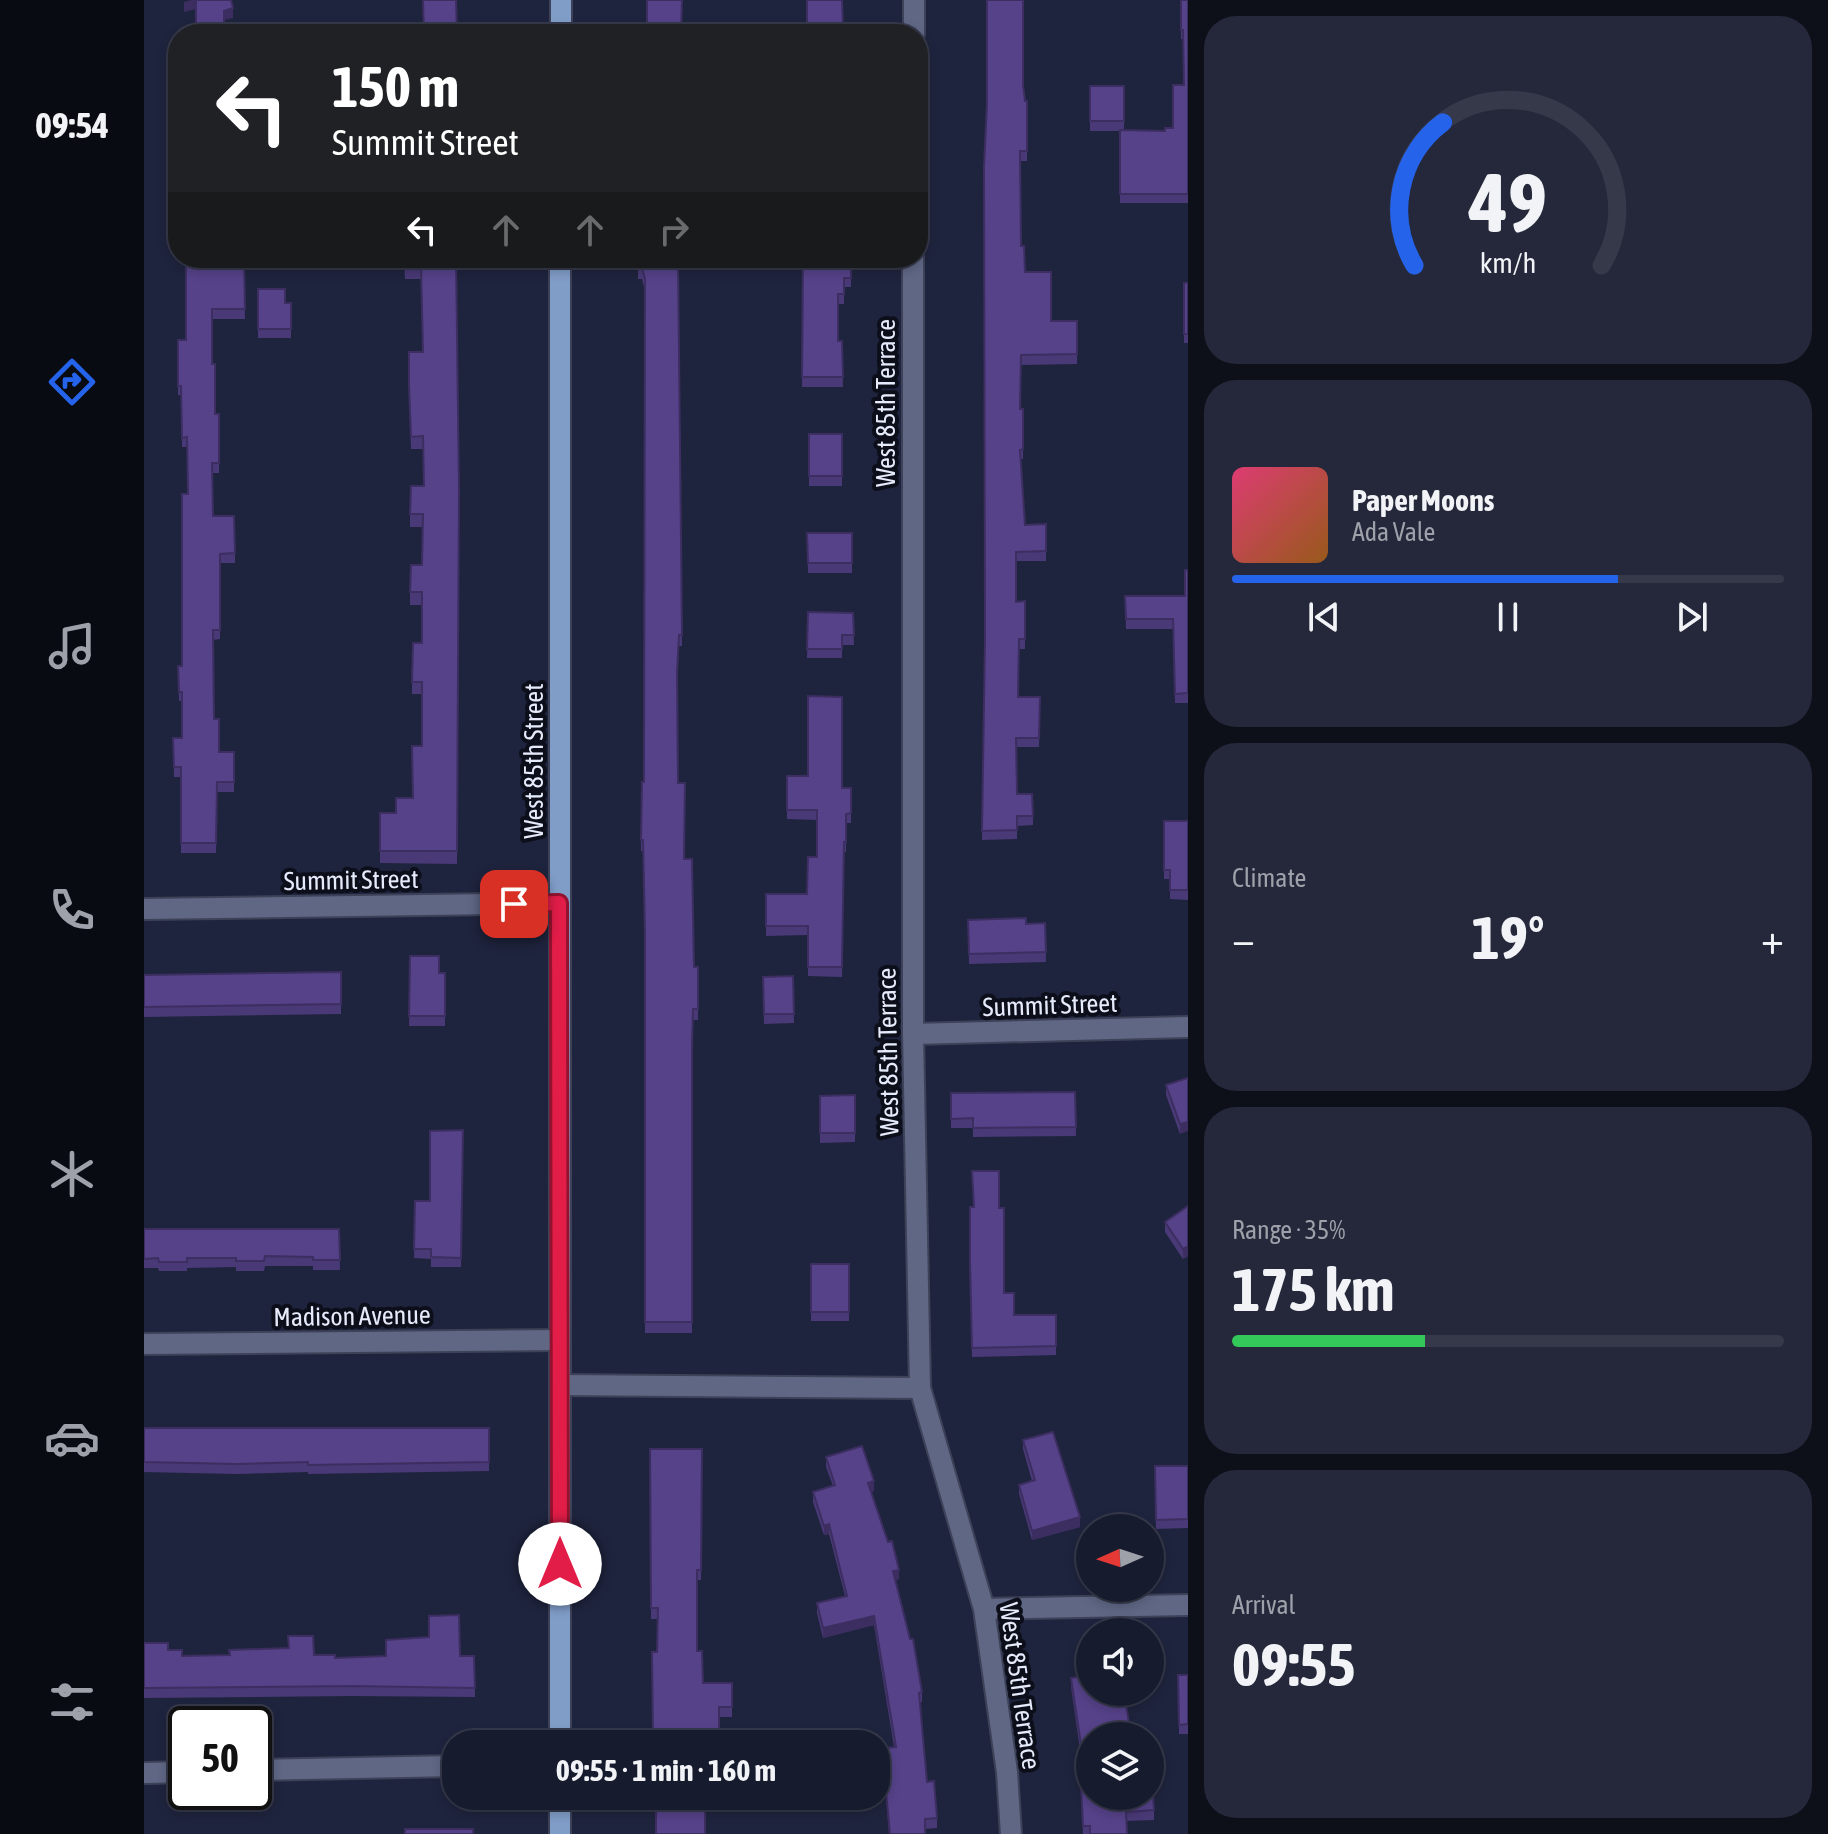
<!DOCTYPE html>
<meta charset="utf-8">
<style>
body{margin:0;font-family:"Asap Condensed",sans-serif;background:#24283a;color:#f1f3f6;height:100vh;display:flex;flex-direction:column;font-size:30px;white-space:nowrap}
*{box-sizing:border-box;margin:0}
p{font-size:26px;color:#9ea1aa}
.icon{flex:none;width:44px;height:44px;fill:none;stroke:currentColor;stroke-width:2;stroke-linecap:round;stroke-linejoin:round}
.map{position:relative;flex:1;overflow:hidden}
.panel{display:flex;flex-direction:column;gap:16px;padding:16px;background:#0d0f19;width:640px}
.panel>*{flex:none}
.top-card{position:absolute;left:24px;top:24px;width:760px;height:244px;border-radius:32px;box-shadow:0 4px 12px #0003,0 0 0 2px #36394a;background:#202124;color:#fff;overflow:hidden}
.needle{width:52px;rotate:267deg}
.fabs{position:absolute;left:932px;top:1514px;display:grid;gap:16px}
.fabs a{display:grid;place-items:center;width:88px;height:88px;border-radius:50%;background:#171b2e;box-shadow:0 4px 12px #0003,0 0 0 2px #36394a;font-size:40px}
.speed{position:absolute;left:24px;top:1706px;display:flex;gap:16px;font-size:40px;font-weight:700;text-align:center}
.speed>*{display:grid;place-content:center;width:104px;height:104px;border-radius:50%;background:#171b2e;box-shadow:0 4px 12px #0003,0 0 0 2px #36394a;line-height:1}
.speed .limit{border:4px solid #111;border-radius:12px;background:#fff;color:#111}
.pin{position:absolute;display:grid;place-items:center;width:68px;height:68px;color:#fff;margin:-34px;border-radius:16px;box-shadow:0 4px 12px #0006}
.me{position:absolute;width:88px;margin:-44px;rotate:0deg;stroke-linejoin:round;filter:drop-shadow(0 0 6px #0008)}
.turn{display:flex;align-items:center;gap:28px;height:168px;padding:0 32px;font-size:36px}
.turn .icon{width:104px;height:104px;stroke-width:2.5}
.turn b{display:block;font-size:56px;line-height:68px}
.lanes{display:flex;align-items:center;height:76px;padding:0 32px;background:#0003;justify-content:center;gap:40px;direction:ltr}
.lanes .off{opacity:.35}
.big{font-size:60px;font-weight:700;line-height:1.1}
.panel .tile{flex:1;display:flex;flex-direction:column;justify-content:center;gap:12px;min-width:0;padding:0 28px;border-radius:32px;background:#24283a}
.panel .dial{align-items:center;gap:0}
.dial svg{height:208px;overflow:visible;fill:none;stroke:#36394a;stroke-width:7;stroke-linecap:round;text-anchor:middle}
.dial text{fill:#f1f3f6;stroke:none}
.song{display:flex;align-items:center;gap:24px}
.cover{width:96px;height:96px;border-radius:12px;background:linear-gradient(135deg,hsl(340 70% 55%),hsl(30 70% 35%))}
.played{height:8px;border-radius:4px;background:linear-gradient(90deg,#2563eb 70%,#36394a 70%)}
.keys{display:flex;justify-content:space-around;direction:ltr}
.heat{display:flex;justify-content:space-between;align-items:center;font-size:44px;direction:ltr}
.charge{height:12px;border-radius:6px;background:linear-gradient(90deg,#34c759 35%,#36394a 0)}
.trip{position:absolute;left:298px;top:1730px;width:448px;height:80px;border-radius:32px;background:#171b2e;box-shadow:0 4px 12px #0003,0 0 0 2px #36394a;font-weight:700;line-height:80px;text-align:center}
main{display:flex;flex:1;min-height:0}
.menu{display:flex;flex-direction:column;width:144px;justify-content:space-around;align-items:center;background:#090b12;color:#9ea1aa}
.menu .icon{width:56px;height:56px}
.menu .selected{color:#2563eb}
.menu b{font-size:36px;color:#f1f3f6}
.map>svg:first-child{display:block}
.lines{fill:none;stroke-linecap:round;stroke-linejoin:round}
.minor-casing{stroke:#3e4258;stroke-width:24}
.major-casing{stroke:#3e4258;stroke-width:24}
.minor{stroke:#5f6785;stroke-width:20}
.major{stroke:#809dc8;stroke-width:20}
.wall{fill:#493976}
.shaded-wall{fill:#3c2e60}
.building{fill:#554289;stroke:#3c2e60;stroke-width:2}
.route-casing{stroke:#92132f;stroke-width:20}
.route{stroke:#e11d48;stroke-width:14}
.labels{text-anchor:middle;stroke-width:8;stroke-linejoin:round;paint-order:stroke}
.street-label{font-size:26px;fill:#e6ebfc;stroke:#0c0e1a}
</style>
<main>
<nav class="menu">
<b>09:54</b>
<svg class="icon selected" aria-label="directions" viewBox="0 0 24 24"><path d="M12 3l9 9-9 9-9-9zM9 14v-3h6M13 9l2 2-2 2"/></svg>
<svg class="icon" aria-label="music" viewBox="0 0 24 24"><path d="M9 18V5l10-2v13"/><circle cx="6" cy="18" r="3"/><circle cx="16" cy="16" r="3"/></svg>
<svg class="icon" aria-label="phone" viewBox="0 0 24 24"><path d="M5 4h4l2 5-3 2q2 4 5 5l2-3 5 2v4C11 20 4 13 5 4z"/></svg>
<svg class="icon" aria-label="climate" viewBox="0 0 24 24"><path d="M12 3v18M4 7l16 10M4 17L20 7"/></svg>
<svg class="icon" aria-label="car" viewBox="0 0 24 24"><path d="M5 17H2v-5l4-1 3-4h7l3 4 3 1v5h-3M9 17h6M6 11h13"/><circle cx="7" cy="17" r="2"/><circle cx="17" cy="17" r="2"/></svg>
<svg class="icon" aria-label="filters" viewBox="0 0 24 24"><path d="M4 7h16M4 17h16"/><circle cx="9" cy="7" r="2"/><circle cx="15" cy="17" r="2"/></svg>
</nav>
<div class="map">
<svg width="1044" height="1834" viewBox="0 0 1044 1834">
<rect width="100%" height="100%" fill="#1f243e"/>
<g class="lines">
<defs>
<path id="minor" d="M770 34V0
M769 258V1034L776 1388 840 1609 863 1772 867 1834
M0 909 415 903
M769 1034 1044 1027
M0 1344 416 1340
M416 1385 776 1388
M840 1609 1044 1605
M110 1770 312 1766
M0 1773 42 1772"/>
<path id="major" d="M417 34V0
M416 1744V258
M416 1796V1834"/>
</defs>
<!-- minor casing -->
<use href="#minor" class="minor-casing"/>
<!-- major casing -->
<use href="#major" class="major-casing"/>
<!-- minor -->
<use href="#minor" class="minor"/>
<!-- major -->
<use href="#major" class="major"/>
</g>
<!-- wall -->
<path class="wall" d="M663 0H698L699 34H663Z
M1037 0H1044V203H976V131H946V86H980V131H1021L1029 128 1040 85 1039 39H1037Z
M879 85 881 101H883V161H876L877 246 881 272 907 321H933V364L877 365V409H879V459H876L881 525 902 524V561H872V602L881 601V649H875L874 697H896L895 747H872L873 794 889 816V825L873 826V839L838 840 841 640Z
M100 258 101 319H68V364L71 414 75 463V473H68L69 516 91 553V563H76V639L69 640 70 719 75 752H90V792H73L72 853H37V777H30L29 738H38V701H35L34 666H38L43 494V447H38L37 395H34V340H42Z
M260 258H312L315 489 313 864 236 863V813H252L268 798 278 746V694H268V682L278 643V605H266V592L278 565V527H266V514L280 486 279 449H267L265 399 279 352 277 279H261Z
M494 258H547V266H534L538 646H535L533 683 534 783 550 967H554V1020H549L548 1057V1333H501V943L499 851H497V840L500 782 501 291 498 279H494Z
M659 258H707V287H700V304H694V341H698L699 387H658Z
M1040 283H1044V343H1040Z
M114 289 141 303H147V338H114Z
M665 434H698V486H665Z
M663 533H708V573H664Z
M1044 570V703H1031L1029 629H982L981 596H1041Z
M664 612 709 613 710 645H698V658H663Z
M643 776 698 788H707V823H702V852H700L698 977 664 976V935L622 936V894H663L673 857V820L643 819Z
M1020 821H1044V900L1026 899V879H1020Z
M824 920 882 924 901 923 902 962 825 964Z
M266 956 295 973H301V1026H265Z
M197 972V1014L0 1017V975Z
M649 976 650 1023 620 1024 619 977Z
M1044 1078 1036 1134 1022 1095V1085Z
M931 1092 932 1136 829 1137V1128H807V1093Z
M711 1095V1142L676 1143V1096Z
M319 1130 317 1267H287V1259L270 1258 271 1201H286Z
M1044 1206V1256L1039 1259 1021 1232V1222Z
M855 1208 860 1293 870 1315H912V1355L828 1357 826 1263Z
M0 1229H195L196 1270H169V1266H121L120 1271H92V1267L43 1268V1271H15L14 1268H0Z
M667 1264H705V1321H667Z
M0 1428H345V1471L164 1474V1472L92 1474 0 1472Z
M879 1440 936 1527 888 1540 875 1494V1485L888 1481 879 1449Z
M506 1449H558L557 1580H553V1651L559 1683H588V1717H575V1744H509L508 1652H513L514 1619H507Z
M682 1457 730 1491 727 1492 755 1579 751 1580 778 1692V1702H775L783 1782 793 1818V1828L781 1829V1834H745L738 1748 750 1747 730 1625 679 1638 673 1613V1603L701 1596 685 1534 680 1535 669 1502V1492L689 1486 682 1467Z
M1011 1466H1044V1528L1012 1529Z
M0 1643 24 1650 38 1656 170 1655 191 1658 330 1656 331 1697 209 1696 0 1698Z
M1034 1675H1044V1734H1035Z
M927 1678 946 1736 1010 1810V1820L982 1821 983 1834H939L937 1785H941L927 1687Z"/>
<!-- shaded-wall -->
<path class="shaded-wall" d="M48 0H52V9L40 12V2Z
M89 8V18L80 20V11Z
M1044 1122V1131L1036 1134V1124Z
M1044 1246V1256L1039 1259V1249Z
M730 1481V1491L724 1493V1483Z
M936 1517V1527L888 1540V1531Z
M685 1524V1534L680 1535V1526Z
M755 1570V1579L749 1581V1571Z
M730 1616V1625L679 1638V1628Z"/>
<!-- building -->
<path class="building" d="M52 0H87L89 8 80 11V34H52Z
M279 0H312L313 34H280Z
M503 0H538L537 34H503Z
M663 0H698L699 26H663Z
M843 0H879V85L881 101H883V151H876L877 246H880L881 272H907V321H933V354L877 355 876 409H879V449L876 450 881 525 902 524V551L872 552V602L881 601V639H875L874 697H896L895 738H872L873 794H888L889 816H873V830L838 831 841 639 840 167 843 104Z
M1037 0H1044V194H976V130L1021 131V128H1029V85H1040L1039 30H1037Z
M946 86H980V121H946Z
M42 258H100L101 309H68V364H71V414H75V463H68L69 516H90L91 553 76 554V630H69L70 719H75V752H90V782H73L72 843H37V767H30L29 738H38V692H35L34 666H38V494H44L43 437 38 438 37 386H34V340H42Z
M261 258H312L315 489 313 851H236V813H252V798H269L268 746H278V682H268L269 643H278V592H266L267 565H278L279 514H266L267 486H280L279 436 267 437 265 386V352H279L277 266H261Z
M494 258H534L538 635H535L533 673 534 783H541L540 859H548L550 967H554V1009H549L548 1046V1322H501V933L499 840H497L498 782H500L501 279 498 268H494Z
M659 258H707V278H700V294H694V341H698L699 377H658Z
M1040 283H1044V334H1040Z
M114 289H141V303H147V329H114Z
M665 434H698V476H665Z
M663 533H708V563H664Z
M1041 570H1044V693L1031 694 1029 619H982L981 596H1041Z
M664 612 709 613 710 635H698V649H663Z
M664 696 698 697V788H707V813L702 814V842H700L698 967H664V926H622V894H663L664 857H673V810H643V776H664Z
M1020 821H1044V890H1026V870H1020Z
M882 918V924L901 923 902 952 825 954 824 920Z
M266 956H295V973H301V1016H265Z
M197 972V1004L0 1007V975Z
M649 976 650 1014H620L619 977Z
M1044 1078V1122L1036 1124 1022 1085Z
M931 1092 932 1127 829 1128V1118L807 1119V1093Z
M711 1095V1133H676V1096Z
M319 1130 317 1258 287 1257V1249H270L271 1201H286V1131Z
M828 1171H855V1208H860V1293H870V1315H912V1346L828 1348 826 1263V1207H830Z
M1044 1206V1246L1039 1249 1021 1222Z
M0 1229H195L196 1260H169V1257L121 1256 120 1261H92V1258H43V1262H15L14 1258 0 1259Z
M667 1264H705V1312H667Z
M0 1428H345V1462L164 1465V1462L92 1464 0 1462Z
M909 1432 936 1517 888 1531 875 1485 891 1480 879 1440Z
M718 1446 730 1481 724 1483 744 1542 748 1541 755 1570 749 1571 766 1639H769L778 1692 775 1693 783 1782 790 1781 793 1818 781 1819V1834H746L738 1748 752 1747 730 1616 679 1628 673 1603 703 1596 685 1524 680 1526 669 1492 691 1485 682 1457Z
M506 1449H558L557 1570H553V1651H558L559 1683H588V1707H575V1738H561V1744H512V1738H509L508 1652H513L514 1608H507Z
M1011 1466H1044V1519L1012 1520Z
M315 1615 316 1656H330L331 1688 209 1686 0 1688V1643H24V1650H38V1656L86 1655 85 1650 145 1648 144 1636H169L170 1655H191V1658L242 1656V1640L285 1637V1616Z
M946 1675V1692H980L987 1736H946V1796H1006V1778H1008L1010 1810 982 1812 983 1834H946V1826H939L937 1785H943L927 1678Z
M1034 1675H1044V1724L1035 1725Z
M512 1796H561V1834H512Z
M261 1829H329V1834H261Z"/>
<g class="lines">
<defs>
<path id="route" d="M370 904 415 903 416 1564"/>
</defs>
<!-- route casing -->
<use href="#route" class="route-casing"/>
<!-- route -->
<use href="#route" class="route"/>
</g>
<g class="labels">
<!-- street labels -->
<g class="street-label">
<text transform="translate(742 403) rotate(-90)" y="9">West 85th Terrace</text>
<text transform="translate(390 761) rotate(-90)" y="9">West 85th Street</text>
<text transform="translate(207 880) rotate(-1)" y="9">Summit Street</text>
<text transform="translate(906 1005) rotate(-2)" y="9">Summit Street</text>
<text transform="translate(744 1052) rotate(-91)" y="9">West 85th Terrace</text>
<text transform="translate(208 1316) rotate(-1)" y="9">Madison Avenue</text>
<text transform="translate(876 1686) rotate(82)" y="9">West 85th Terrace</text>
</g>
</g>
</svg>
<div class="fabs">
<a><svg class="needle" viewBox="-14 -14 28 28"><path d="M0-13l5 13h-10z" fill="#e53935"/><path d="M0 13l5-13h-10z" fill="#9ea1aa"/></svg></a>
<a><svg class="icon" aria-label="sound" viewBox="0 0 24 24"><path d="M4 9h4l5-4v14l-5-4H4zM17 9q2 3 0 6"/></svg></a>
<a><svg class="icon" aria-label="layers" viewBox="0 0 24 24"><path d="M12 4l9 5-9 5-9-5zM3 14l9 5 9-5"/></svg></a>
</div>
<div class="speed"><div class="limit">50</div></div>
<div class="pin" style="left:370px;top:904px;background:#d93025"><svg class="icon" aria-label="arrive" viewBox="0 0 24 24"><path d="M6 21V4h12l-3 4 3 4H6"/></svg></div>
<svg class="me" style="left:416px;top:1564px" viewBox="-20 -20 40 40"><circle r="19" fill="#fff"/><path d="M0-13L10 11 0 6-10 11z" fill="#e11d48"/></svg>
<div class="trip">09:55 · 1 min · 160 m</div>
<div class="top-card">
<div class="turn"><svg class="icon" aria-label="left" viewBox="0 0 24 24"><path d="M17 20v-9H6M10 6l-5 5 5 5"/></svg><div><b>150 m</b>Summit Street</div></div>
<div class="lanes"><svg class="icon" aria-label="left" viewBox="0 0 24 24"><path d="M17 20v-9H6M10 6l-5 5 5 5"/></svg><svg class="icon off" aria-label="ahead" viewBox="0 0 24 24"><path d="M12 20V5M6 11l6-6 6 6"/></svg><svg class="icon off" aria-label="ahead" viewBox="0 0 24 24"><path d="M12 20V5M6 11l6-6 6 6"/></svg><svg class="icon off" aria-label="right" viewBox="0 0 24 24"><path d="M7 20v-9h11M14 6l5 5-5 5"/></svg></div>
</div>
</div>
<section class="panel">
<div class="tile dial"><svg viewBox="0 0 100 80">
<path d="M14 69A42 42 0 1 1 86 69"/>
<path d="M14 69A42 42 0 0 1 25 14" stroke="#2563eb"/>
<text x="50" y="56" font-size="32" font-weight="700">49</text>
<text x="50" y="72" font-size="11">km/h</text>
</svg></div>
<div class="tile">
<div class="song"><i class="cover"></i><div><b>Paper Moons</b><p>Ada Vale</p></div></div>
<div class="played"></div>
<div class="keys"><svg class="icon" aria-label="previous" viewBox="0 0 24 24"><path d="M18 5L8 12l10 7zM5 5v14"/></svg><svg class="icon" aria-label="pause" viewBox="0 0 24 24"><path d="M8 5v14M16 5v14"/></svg><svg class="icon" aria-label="next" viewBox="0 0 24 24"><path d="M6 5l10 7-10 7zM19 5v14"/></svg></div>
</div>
<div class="tile"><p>Climate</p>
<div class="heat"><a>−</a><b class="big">19°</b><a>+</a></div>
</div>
<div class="tile"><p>Range · 35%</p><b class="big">175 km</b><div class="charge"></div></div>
<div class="tile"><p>Arrival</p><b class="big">09:55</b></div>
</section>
</main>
